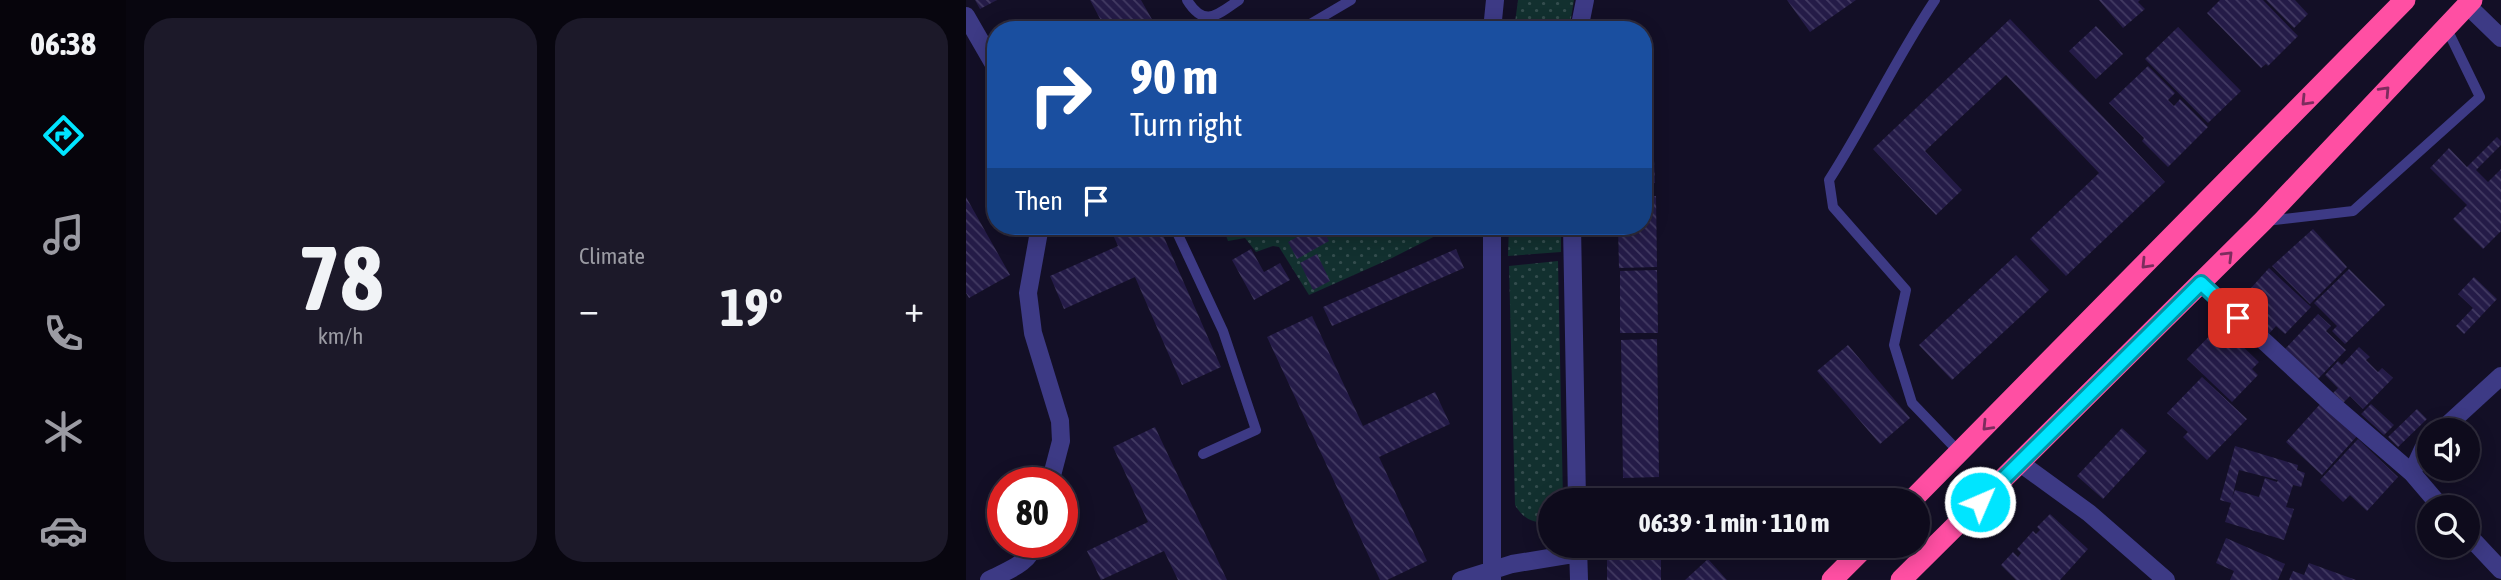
<!DOCTYPE html>
<meta charset="utf-8">
<style>
body{margin:0;font-family:"Asap Condensed",sans-serif;background:#1c1929;color:#f1f3f6;height:100vh;display:flex;flex-direction:column;font-size:26px;white-space:nowrap}
*{box-sizing:border-box;margin:0}
p{font-size:23px;color:#9b9ba3}
.icon{flex:none;width:38px;height:38px;fill:none;stroke:currentColor;stroke-width:2;stroke-linecap:round;stroke-linejoin:round}
.map{position:relative;flex:1;overflow:hidden}
.panel{display:flex;flex-direction:column;gap:18px;padding:18px;background:#08060f;width:840px}
.panel>*{flex:none}
.banner{position:absolute;left:21px;top:21px;width:665px;height:214px;border-radius:28px;box-shadow:0 4px 18px #0003,0 0 0 2px #2e2b3b;background:#1a4fa0;color:#fff;overflow:hidden}
.fabs{position:absolute;left:1451px;top:418px;display:grid;gap:14px}
.fabs a{display:grid;place-items:center;width:63px;height:63px;border-radius:50%;background:#0e0b1c;box-shadow:0 4px 18px #0003,0 0 0 2px #2e2b3b;font-size:35px}
.speed{position:absolute;left:21px;top:467px;display:flex;gap:14px;font-size:35px;font-weight:700;text-align:center}
.speed>*{display:grid;place-content:center;width:91px;height:91px;border-radius:50%;background:#0e0b1c;box-shadow:0 4px 18px #0003,0 0 0 2px #2e2b3b;line-height:1}
.speed .limit{border:10px solid #d22;background:#fff;color:#111}
.pin{position:absolute;display:grid;place-items:center;width:60px;height:60px;color:#fff;margin:-30px;border-radius:14px;box-shadow:0 4px 10px #0006}
.me{position:absolute;width:77px;margin:-38px;rotate:45deg;stroke-linejoin:round;filter:drop-shadow(0 0 5px #0008)}
.turn{display:flex;align-items:center;gap:24px;height:147px;padding:0 28px;font-size:32px}
.turn .icon{width:91px;height:91px;stroke-width:2.5}
.turn b{display:block;font-size:49px;line-height:60px}
.then{display:flex;align-items:center;height:66px;padding:0 28px;background:#0003;gap:14px;font-size:26px}
.big{font-size:52px;font-weight:700;line-height:1.1}
.panel .widget{flex:1;display:flex;flex-direction:column;justify-content:center;gap:10px;min-width:0;padding:0 24px;border-radius:28px;background:#1c1929}
.panel .dial{align-items:center;gap:0}
.dial b{font-size:91px;line-height:1}
.heat{display:flex;justify-content:space-between;align-items:center;font-size:38px;direction:ltr}
.panel .tiles{flex:1;display:grid;gap:18px;grid-template-columns:repeat(2,1fr)}
.trip{position:absolute;left:572px;top:488px;width:392px;height:70px;border-radius:35px;background:#0e0b1c;box-shadow:0 4px 18px #0003,0 0 0 2px #2e2b3b;font-weight:700;line-height:70px;text-align:center}
main{display:flex;flex:1;min-height:0}
.dock{display:flex;flex-direction:column;width:126px;justify-content:space-around;align-items:center;background:#06040b;color:#9b9ba3}
.dock .icon{width:49px;height:49px}
.dock .current{color:#00e5ff}
.dock b{font-size:32px;color:#f1f3f6}
.map>svg:first-child{display:block}
.green{fill:url(#green-dots)}
.building{fill:url(#building-back-hatch);fill-rule:evenodd}
.lines{fill:none;stroke-linecap:round;stroke-linejoin:round}
.lane{stroke:#3d3a85;stroke-width:10}
.street{stroke:#3d3a85;stroke-width:18}
.highway{stroke:#ff4fa3;stroke-width:21}
.oneway{stroke:#7d2c5e}
.route-casing{stroke:#0095a6;stroke-width:18}
.route{stroke:#00e5ff;stroke-width:12}
</style>
<main>
<nav class="dock">
<b>06:38</b>
<svg class="icon current" aria-label="directions" viewBox="0 0 24 24"><path d="M12 3l9 9-9 9-9-9zM9 14v-3h6M13 9l2 2-2 2"/></svg>
<svg class="icon" aria-label="music" viewBox="0 0 24 24"><path d="M9 18V5l10-2v13"/><circle cx="6" cy="18" r="3"/><circle cx="16" cy="16" r="3"/></svg>
<svg class="icon" aria-label="phone" viewBox="0 0 24 24"><path d="M5 4h4l2 5-3 2q2 4 5 5l2-3 5 2v4C11 20 4 13 5 4z"/></svg>
<svg class="icon" aria-label="climate" viewBox="0 0 24 24"><path d="M12 3v18M4 7l16 10M4 17L20 7"/></svg>
<svg class="icon" aria-label="car" viewBox="0 0 24 24"><path d="M5 17H2v-5l4-1 3-4h7l3 4 3 1v5h-3M9 17h6M6 11h13"/><circle cx="7" cy="17" r="2"/><circle cx="17" cy="17" r="2"/></svg>
</nav>
<section class="panel">
<div class="tiles">
<div class="widget dial"><b>78</b><p>km/h</p></div>
<div class="widget"><p>Climate</p>
<div class="heat"><a>−</a><b class="big">19°</b><a>+</a></div>
</div>
</div>
</section>
<div class="map">
<svg width="1535" height="580" viewBox="0 0 1535 580">
<defs>
<pattern id="green-dots" width="8" height="8" patternUnits="userSpaceOnUse" patternTransform="scale(1.75)"><rect width="8" height="8" fill="#12302f"/><path d="M2 2h.1M6 6h.1" fill="none" stroke="#344d4e" stroke-width="1.8" stroke-linecap="round"/></pattern>
<pattern id="building-back-hatch" width="6" height="6" patternUnits="userSpaceOnUse" patternTransform="scale(1.75)"><rect width="6" height="6" fill="#241b47"/><path d="M-1 5l2 2M0 0l6 6M5-1l2 2" fill="none" stroke="#433b63"/></pattern>
</defs>
<rect width="100%" height="100%" fill="#130f26"/>
<!-- green -->
<path class="green" d="M552 0H608L603 30H548Z
M258 226H383L388 234 400 226H489L426 258 343 295 313 247 307 246 290 252 279 238 262 241 257 227Z
M543 226H595V252L542 256Z
M592 261 597 500H584V519L580 523C564 522 557 518 549 505L543 266Z"/>
<!-- building -->
<path class="building" d="M9 0H31L14 9Z
M124 0H175L192 30H140Z
M821 0H890L844 32Z
M1133 0H1174L1172 2 1179 9 1157 28Z
M1254 0H1297L1332 36 1302 66 1300 64 1295 68 1241 13Z
M1300 0H1329L1342 14 1328 28Z
M1044 19 1199 182 1100 276 1064 239 1133 173 1040 75 959 151 996 190 970 215 907 149Z
M1130 26 1157 54 1130 79 1103 51Z
M1212 27 1275 91 1242 123 1179 59Z
M1182 66 1209 93 1202 100 1208 106 1214 99 1242 127 1202 167 1176 141 1178 138 1143 103Z
M677 113H686L689 183 677 184Z
M1531 137 1535 141V145L1510 170 1522 182 1535 169V231L1517 249 1487 219 1501 205 1464 168 1483 148 1501 167Z
M677 196H690L691 267 653 268 652 226H677Z
M0 197 44 275 3 298 0 293Z
M143 226H193L255 367 216 385 169 277 98 309 84 276 152 246Z
M351 226H355L363 241 331 259 322 242Z
M1347 229 1381 267 1344 304 1306 266Z
M285 249 298 272 314 263 324 280 288 300 266 260Z
M490 249 498 268 366 326 357 307Z
M351 254 364 281 347 290 334 263Z
M1050 255 1083 290 986 380 953 345Z
M1303 268 1345 307 1319 334 1310 326 1300 337 1268 307Z
M1383 269 1419 305 1379 344 1366 331 1371 326 1348 303Z
M691 270 692 333H654V271Z
M1508 277 1531 299 1498 334 1490 326 1507 308 1492 294Z
M1352 314 1365 326 1360 331 1380 350 1351 380 1319 349Z
M346 316 397 426 469 392 484 424 413 457 461 561 421 580H414L301 337Z
M1257 322 1272 337 1269 339 1293 362 1286 369 1292 375 1266 402 1221 359Z
M691 339 693 477 657 478 655 340Z
M882 345 944 418 914 444 851 371Z
M1393 347 1404 357 1400 360 1412 372 1416 368 1427 378 1397 409 1384 396 1377 403 1367 393 1372 388 1359 375 1372 361 1376 365Z
M1236 377 1281 419 1241 460 1217 437 1222 432 1201 413Z
M1356 402 1392 435 1356 475 1320 442Z
M1405 404 1428 425 1418 435 1395 414Z
M1451 409 1461 419 1432 447 1422 437Z
M189 427 261 580H212L198 551 135 580 121 551 182 522 147 447Z
M1156 428 1181 451 1137 499 1111 476Z
M1392 439 1432 477 1401 511 1384 495 1377 502 1354 480Z
M1269 446 1332 465 1331 470 1339 473 1335 487 1327 485 1320 507 1328 509 1318 540 1259 522 1265 503 1254 500ZM1273 470 1312 480 1311 482 1299 478 1293 497 1269 490 1266 498Z
M1084 514 1122 549 1094 580H1050L1035 565 1047 552 1052 557 1055 553 1051 549 1067 531 1070 534 1074 530 1071 527Z
M1260 538 1319 564 1312 580H1264L1268 571 1250 563Z
M641 546 695 548V580H641Z
M742 559 761 580H719Z
M1343 563 1390 580H1323L1327 571 1338 575Z"/>
<g class="lines">
<!-- lane -->
<path class="lane" d="M221 0C239 29 252 14 273 0
M969 0C930 58 901 121 863 180L867 207 940 290 928 345 946 403 994 453
M334 30 385 0
M1300 221 1387 211 1514 97 1480 27
M208 226 257 331 290 430 237 454"/>
<!-- street -->
<path class="street" d="M1501 5 1535 38
M0 16 30 68
M526 30 529 0
M613 30 619 0
M74 226 62 293 67 333 94 421 95 441 84 483
M526 226V580
M606 226 611 500
M1235 283 1366 404 1446 473
M1476 430 1535 376
M1463 443 1457 449 1446 473 1476 508
M1054 463 1123 513 1200 580
M1502 535 1535 570
M612 546 613 580
M23 580C42 570 64 564 69 542
M495 580 546 564 613 553"/>
<!-- highway -->
<path class="highway" d="M946 500 1439 0
M866 580 900 546
M935 580 1297 221 1506 0"/>
</g>
<!-- one-way arrows -->
<defs><path id="oneway-chevron" d="M-2-3.5L2.5 0L-2 3.5" fill="none" stroke-width="1.6" stroke-linecap="round" stroke-linejoin="round" transform="scale(1.75)"/></defs>
<g class="oneway">
<use href="#oneway-chevron" transform="translate(1419 91) rotate(-47)"/>
<use href="#oneway-chevron" transform="translate(1340 101) rotate(134)"/>
<use href="#oneway-chevron" transform="translate(1262 256) rotate(-45)"/>
<use href="#oneway-chevron" transform="translate(1180 264) rotate(134)"/>
<use href="#oneway-chevron" transform="translate(1021 426) rotate(134)"/>
</g>
<g class="lines">
<defs>
<path id="route" d="M1014 502 1235 283 1272 318"/>
</defs>
<!-- route casing -->
<use href="#route" class="route-casing"/>
<!-- route -->
<use href="#route" class="route"/>
</g>
</svg>
<div class="fabs">
<a><svg class="icon" aria-label="sound" viewBox="0 0 24 24"><path d="M4 9h4l5-4v14l-5-4H4zM17 9q2 3 0 6"/></svg></a>
<a><svg class="icon" aria-label="search" viewBox="0 0 24 24"><circle cx="10" cy="10" r="6"/><path d="M15 15l6 6"/></svg></a>
</div>
<div class="speed"><div class="limit">80</div></div>
<div class="pin" style="left:1272px;top:318px;background:#d93025"><svg class="icon" aria-label="arrive" viewBox="0 0 24 24"><path d="M6 21V4h12l-3 4 3 4H6"/></svg></div>
<svg class="me" style="left:1014px;top:502px" viewBox="-20 -20 40 40"><circle r="17" fill="#00e5ff" stroke="#fff" stroke-width="3"/><path d="M0-11L8 9 0 5-8 9z" fill="#fff"/></svg>
<div class="trip">06:39 · 1 min · 110 m</div>
<div class="banner">
<div class="turn"><svg class="icon" aria-label="right" viewBox="0 0 24 24"><path d="M7 20v-9h11M14 6l5 5-5 5"/></svg><div><b>90 m</b>Turn right</div></div>
<div class="then">Then<svg class="icon" aria-label="arrive" viewBox="0 0 24 24"><path d="M6 21V4h12l-3 4 3 4H6"/></svg></div>
</div>
</div>
</main>
